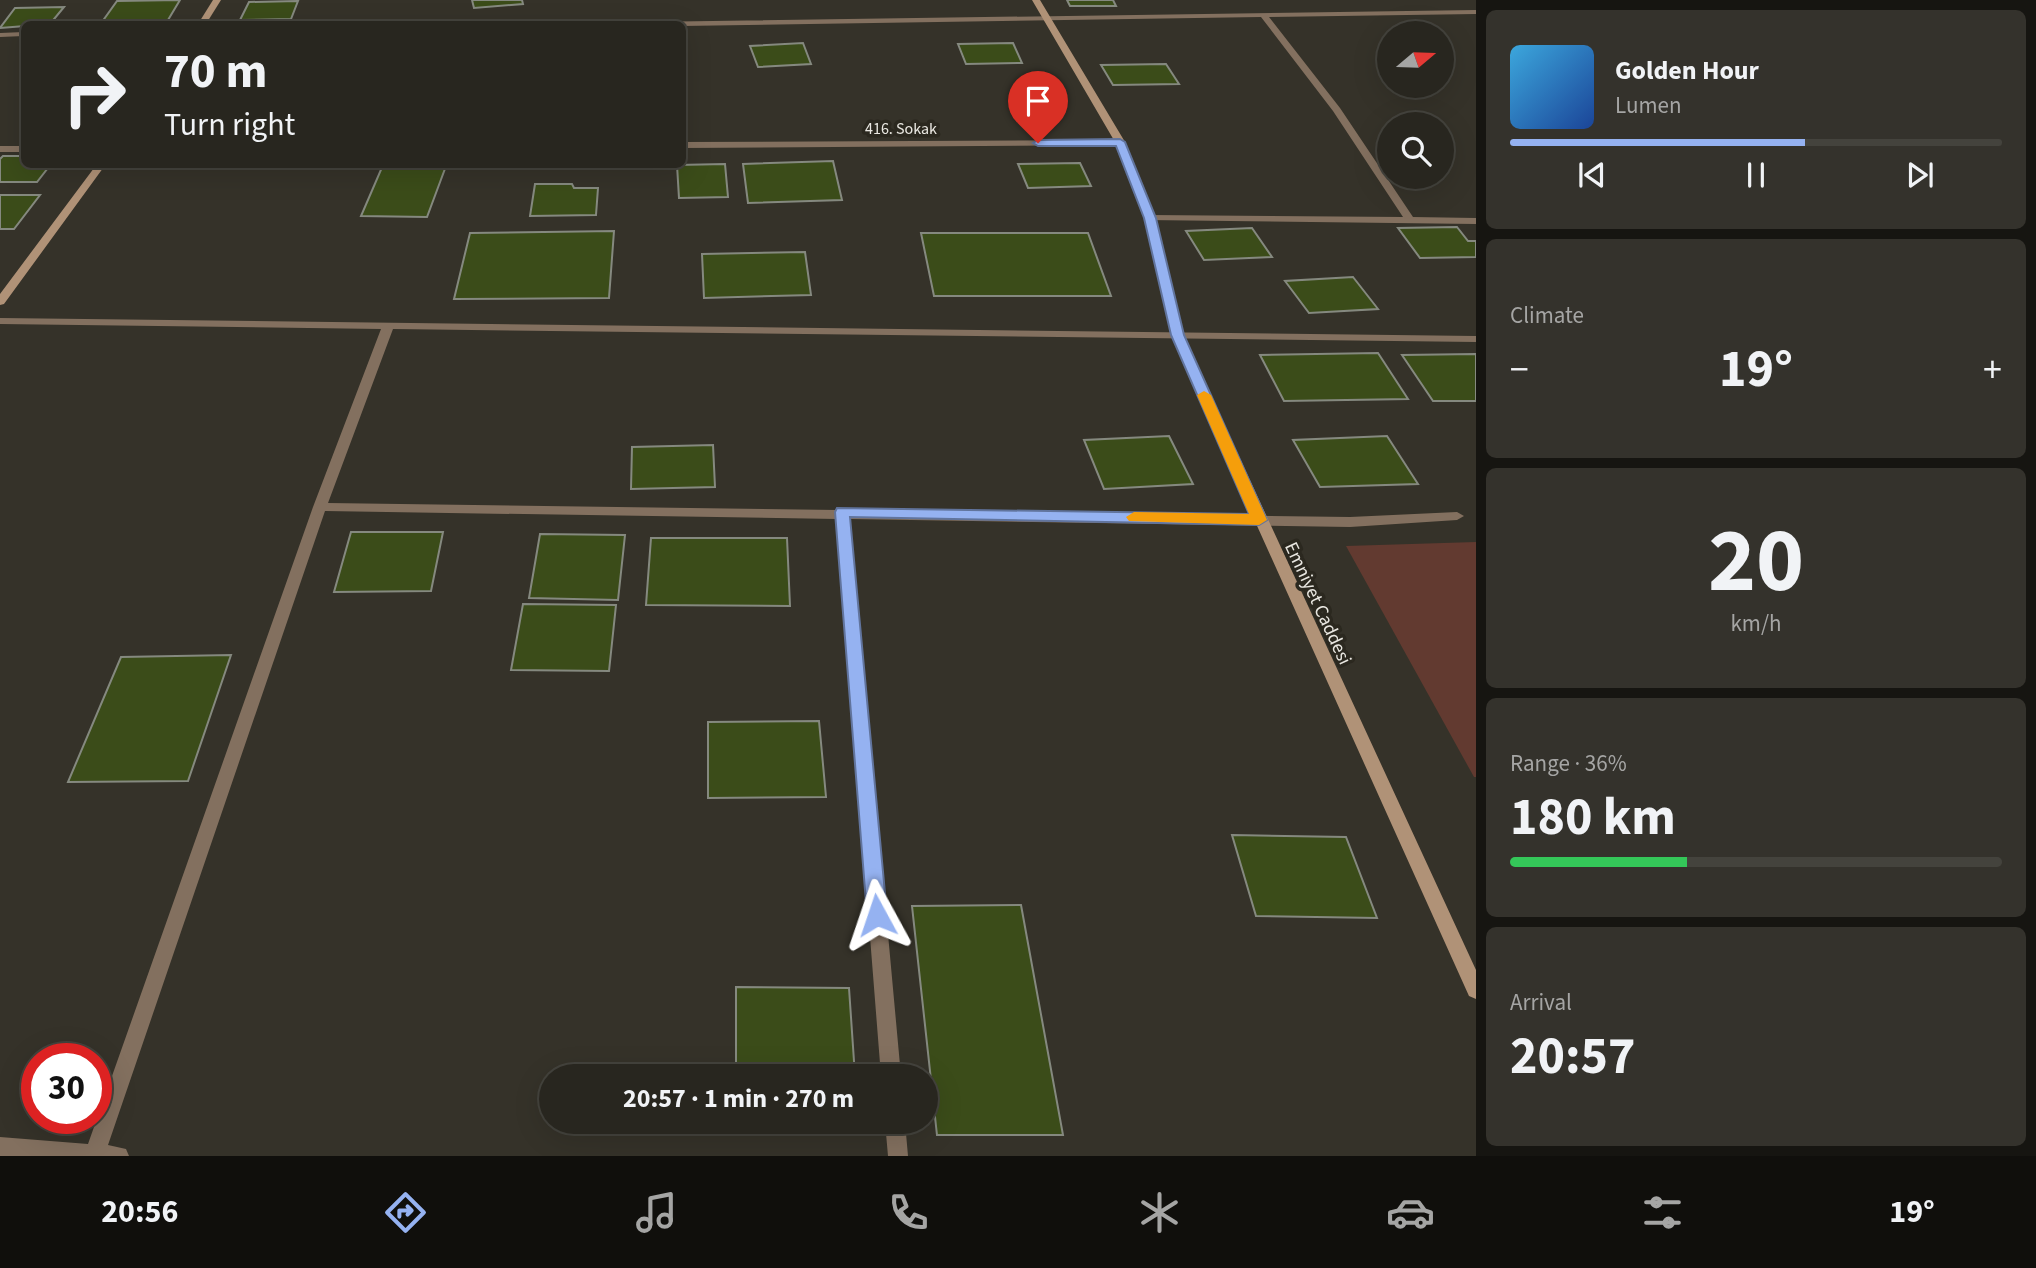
<!DOCTYPE html>
<meta charset="utf-8">
<style>
body{margin:0;font-family:"Source Sans 3",sans-serif;background:#34322c;color:#f1f3f6;height:100vh;display:flex;flex-direction:column;font-size:26px;white-space:nowrap}
*{box-sizing:border-box;margin:0}
p{font-size:23px;color:#a5a5a4}
.icon{flex:none;width:38px;height:38px;fill:none;stroke:currentColor;stroke-width:2;stroke-linecap:round;stroke-linejoin:round}
.map{position:relative;flex:1;overflow:hidden}
.side{display:flex;flex-direction:column;gap:10px;padding:10px;background:#161511;width:560px}
.side>*{flex:none}
.banner{position:absolute;left:21px;top:21px;width:665px;height:147px;border-radius:10px;box-shadow:0 7px 28px #0002,0 0 0 2px #44433d;background:#28261f;color:#f1f3f6;overflow:hidden}
.needle{width:46px;rotate:71deg}
.tools{position:absolute;left:1377px;top:21px;display:grid;gap:14px}
.tools a{display:grid;place-items:center;width:77px;height:77px;border-radius:50%;background:#28261f;box-shadow:0 7px 28px #0002,0 0 0 2px #44433d;font-size:35px}
.speed{position:absolute;left:21px;top:1043px;display:flex;gap:14px;font-size:35px;font-weight:700;text-align:center}
.speed>*{display:grid;place-content:center;width:91px;height:91px;border-radius:50%;background:#28261f;box-shadow:0 7px 28px #0002,0 0 0 2px #44433d;line-height:1}
.speed .limit{border:10px solid #d22;background:#fff;color:#111}
.pin{position:absolute;display:grid;place-items:center;width:60px;height:60px;color:#fff;margin:-72px -30px;border-radius:50% 50% 50% 0;rotate:-45deg;box-shadow:0 0 7px #0007}
.pin .icon{rotate:45deg}
.me{position:absolute;width:77px;margin:-38px;rotate:355deg;stroke-linejoin:round;filter:drop-shadow(0 0 5px #0008)}
.turn{display:flex;align-items:center;gap:24px;height:147px;padding:0 28px;font-size:32px}
.turn .icon{width:91px;height:91px;stroke-width:2.5}
.turn b{display:block;font-size:49px;line-height:60px}
.big{font-size:52px;font-weight:700;line-height:1.1}
.side .card{flex:1;display:flex;flex-direction:column;justify-content:center;gap:10px;min-width:0;padding:0 24px;border-radius:10px;background:#34322c}
.side .dial{align-items:center;gap:0}
.dial b{font-size:91px;line-height:1}
.song{display:flex;align-items:center;gap:21px}
.cover{width:84px;height:84px;border-radius:10px;background:linear-gradient(135deg,hsl(200 70% 55%),hsl(220 70% 35%))}
.played{height:7px;border-radius:4px;background:linear-gradient(90deg,#95b2f1 60%,#44433d 60%)}
.keys{display:flex;justify-content:space-around;direction:ltr}
.heat{display:flex;justify-content:space-between;align-items:center;font-size:38px;direction:ltr}
.charge{height:10px;border-radius:5px;background:linear-gradient(90deg,#34c759 36%,#44433d 0)}
.trip{position:absolute;left:539px;top:1064px;width:399px;height:70px;border-radius:35px;background:#28261f;box-shadow:0 7px 28px #0002,0 0 0 2px #44433d;font-weight:700;line-height:70px;text-align:center}
.menu{display:flex;height:112px;justify-content:space-around;align-items:center;background:#100f0c;color:#a5a5a4}
.menu .icon{width:49px;height:49px}
.menu .current{color:#95b2f1}
.menu b{font-size:32px;color:#f1f3f6}
main{display:flex;flex:1;min-height:0}
.map>svg:first-child{display:block}
.green{fill:#623a30}
.building{fill:#3b4c19;stroke:#85897f;stroke-width:2}
.lines{fill:none;stroke-linecap:round;stroke-linejoin:round}
.street{fill:#83705f;fill-rule:evenodd}
.secondary{fill:#b09277;fill-rule:evenodd}
.route{fill:#95b2f1;stroke:#61749d;stroke-width:2}
.slow{fill:#f59e0b}
.labels{text-anchor:middle;stroke-width:7;stroke-linejoin:round;paint-order:stroke}
.far-street-label{font-size:16px;fill:#e9e7e1;stroke:#2b281f}
.street-label{font-size:19px;fill:#e9e7e1;stroke:#2b281f}
</style>
<main>
<div class="map">
<svg width="1476" height="1156" viewBox="0 0 1476 1156">
<rect width="100%" height="100%" fill="#353229"/>
<!-- green -->
<path class="green" d="M1476 542V777H1474L1346 546Z"/>
<!-- building -->
<path class="building" d="M180 0 168 20 102 22 117 1Z
M472 0H522L523 4 474 8Z
M1067 0H1113L1116 6H1070Z
M298 1 291 19 240 20 249 2Z
M64 7 50 24 0 28 15 8Z
M803 43 811 64 758 67 750 46Z
M1013 43 1022 63 966 64 958 44Z
M1166 64 1179 84 1113 85 1101 65Z
M3 156H24V164H51L37 182H0V159Z
M833 161 842 200 748 203 743 164Z
M1080 163 1091 186 1028 188 1018 164Z
M725 164 728 197 679 198 677 165Z
M383 165 446 166 427 217 361 216Z
M535 184H572L574 188H598L596 215 530 216Z
M0 195H40L14 229H0Z
M1457 227 1468 241H1476V257L1420 258 1398 228Z
M1252 228 1272 257 1204 260 1186 231Z
M614 231 609 298 454 299 470 233Z
M921 233H1088L1111 296H934Z
M805 252 811 295 704 298 702 254Z
M1353 277 1378 309 1309 313 1285 281Z
M1378 353 1408 399 1284 401 1260 355Z
M1476 354V401H1433L1402 355Z
M1169 436 1193 484 1104 489 1084 440Z
M1387 436 1418 484 1320 487 1293 440Z
M713 445 715 487 631 489 632 447Z
M351 532H443L431 591 334 592Z
M540 534 625 535 618 600 529 598Z
M651 538H787L790 606 646 605Z
M523 604 616 605 609 671 511 670Z
M231 655 188 781 68 782 121 657Z
M819 721 826 797 708 798V722Z
M1232 835 1346 837 1377 918 1256 916Z
M1021 905 1063 1135H937L912 906Z
M736 987 849 988 855 1076H736Z
M736 1122H858V1127L736 1124Z"/>
<g class="lines">
<!-- street -->
<path class="street" d="M1476 10V14L1269 17 1340 108 1413 217 1476 218V224L1146 220V216L1150 215 1403 217 1333 111 1261 17 682 26 639 24 643 22Z
M24 32V36L0 37V33Z
M1123 140 1125 142 1120 145 682 148V142Z
M0 146H24V152H0Z
M0 318 1476 336V342L393 329 328 503 838 510 843 508 849 510 1350 517 1457 512 1464 516 1457 520 1350 527 850 519 901 1076H881L837 519 325 511 108 1145 126 1149 129 1156H0V1137L88 1144 313 507 381 329 0 324Z
M885 1122H905L908 1156H888Z"/>
<!-- secondary -->
<path class="secondary" d="M213 0H221L206 24H198Z
M1032 0H1040L1125 142 1155 218 1183 335 1476 970V999L1469 996 1171 335 1145 218 1115 142Z
M97 164H106L4 304 0 305V294Z"/>
</g>
<!-- route -->
<path class="route" d="M1120 139 1125 142 1156 218 1184 335 1267 520 1259 525 850 517 887 915 885 921 877 924 870 921 867 915 835 512 837 508 1249 514 1171 335 1144 218 1116 146H1038L1033 143 1038 140Z"/>
<!-- slow -->
<path class="slow" d="M1204 391 1211 395 1267 520 1259 525 1129 521 1126 517 1134 512 1249 514 1197 395Z"/>
<g class="labels">
<!-- far-street labels -->
<g class="far-street-label">
<text x="901" y="134">416. Sokak</text>
</g>
<!-- street labels -->
<g class="street-label">
<text transform="translate(1319 603) rotate(65)" y="7">Emniyet Caddesi</text>
</g>
</g>
</svg>
<div class="tools">
<a><svg class="needle" viewBox="-14 -14 28 28"><path d="M0-13l5 13h-10z" fill="#e53935"/><path d="M0 13l5-13h-10z" fill="#a5a5a4"/></svg></a>
<a><svg class="icon" aria-label="search" viewBox="0 0 24 24"><circle cx="10" cy="10" r="6"/><path d="M15 15l6 6"/></svg></a>
</div>
<div class="speed"><div class="limit">30</div></div>
<div class="pin" style="left:1038px;top:143px;background:#d93025"><svg class="icon" aria-label="arrive" viewBox="0 0 24 24"><path d="M6 21V4h12l-3 4 3 4H6"/></svg></div>
<svg class="me" style="left:877px;top:915px" viewBox="-20 -20 40 40"><path d="M0-17L14 15 0 8-14 15z" fill="#95b2f1" stroke="#fff" stroke-width="4"/></svg>
<div class="trip">20:57 · 1 min · 270 m</div>
<div class="banner">
<div class="turn"><svg class="icon" aria-label="right" viewBox="0 0 24 24"><path d="M7 20v-9h11M14 6l5 5-5 5"/></svg><div><b>70 m</b>Turn right</div></div>
</div>
</div>
<section class="side">
<div class="card">
<div class="song"><i class="cover"></i><div><b>Golden Hour</b><p>Lumen</p></div></div>
<div class="played"></div>
<div class="keys"><svg class="icon" aria-label="previous" viewBox="0 0 24 24"><path d="M18 5L8 12l10 7zM5 5v14"/></svg><svg class="icon" aria-label="pause" viewBox="0 0 24 24"><path d="M8 5v14M16 5v14"/></svg><svg class="icon" aria-label="next" viewBox="0 0 24 24"><path d="M6 5l10 7-10 7zM19 5v14"/></svg></div>
</div>
<div class="card"><p>Climate</p>
<div class="heat"><a>−</a><b class="big">19°</b><a>+</a></div>
</div>
<div class="card dial"><b>20</b><p>km/h</p></div>
<div class="card"><p>Range · 36%</p><b class="big">180 km</b><div class="charge"></div></div>
<div class="card"><p>Arrival</p><b class="big">20:57</b></div>
</section>
</main>
<nav class="menu">
<b>20:56</b>
<svg class="icon current" aria-label="directions" viewBox="0 0 24 24"><path d="M12 3l9 9-9 9-9-9zM9 14v-3h6M13 9l2 2-2 2"/></svg>
<svg class="icon" aria-label="music" viewBox="0 0 24 24"><path d="M9 18V5l10-2v13"/><circle cx="6" cy="18" r="3"/><circle cx="16" cy="16" r="3"/></svg>
<svg class="icon" aria-label="phone" viewBox="0 0 24 24"><path d="M5 4h4l2 5-3 2q2 4 5 5l2-3 5 2v4C11 20 4 13 5 4z"/></svg>
<svg class="icon" aria-label="climate" viewBox="0 0 24 24"><path d="M12 3v18M4 7l16 10M4 17L20 7"/></svg>
<svg class="icon" aria-label="car" viewBox="0 0 24 24"><path d="M5 17H2v-5l4-1 3-4h7l3 4 3 1v5h-3M9 17h6M6 11h13"/><circle cx="7" cy="17" r="2"/><circle cx="17" cy="17" r="2"/></svg>
<svg class="icon" aria-label="filters" viewBox="0 0 24 24"><path d="M4 7h16M4 17h16"/><circle cx="9" cy="7" r="2"/><circle cx="15" cy="17" r="2"/></svg>
<b>19°</b>
</nav>
